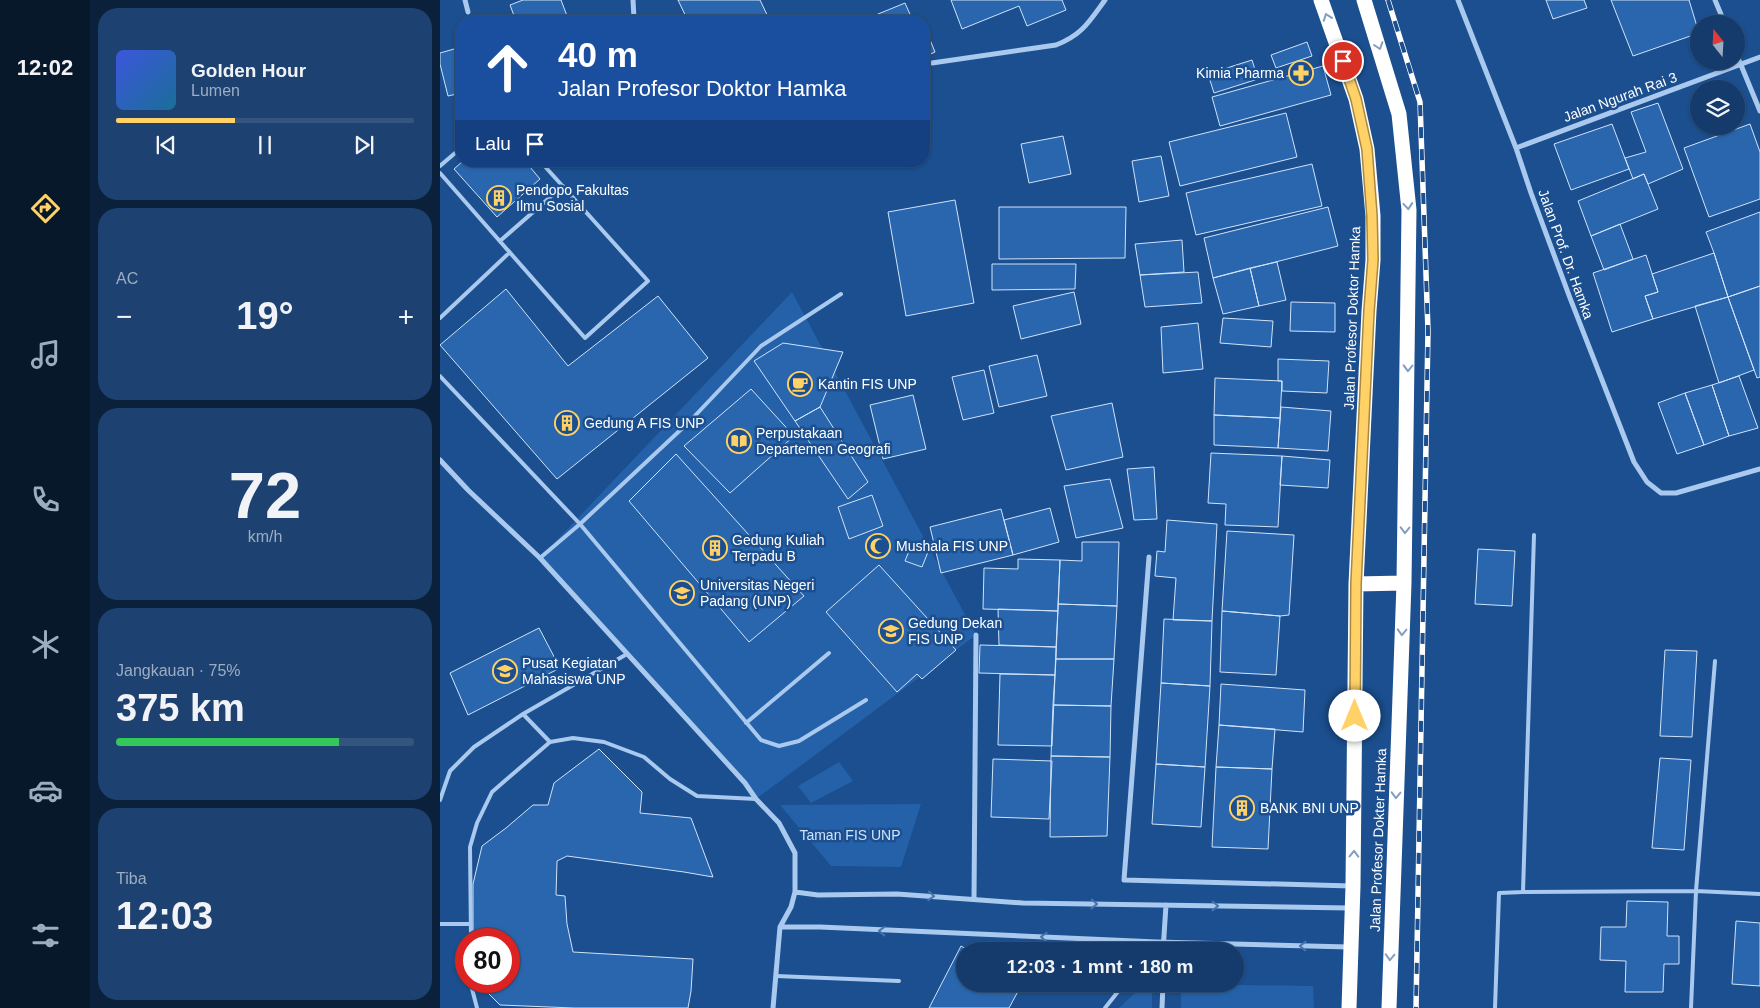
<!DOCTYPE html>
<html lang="id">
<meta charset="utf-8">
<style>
body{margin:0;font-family:Helvetica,sans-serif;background:#1d4271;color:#f1f3f6;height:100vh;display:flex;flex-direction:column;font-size:19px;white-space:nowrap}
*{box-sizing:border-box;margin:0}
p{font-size:16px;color:#9dadc1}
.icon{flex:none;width:28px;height:28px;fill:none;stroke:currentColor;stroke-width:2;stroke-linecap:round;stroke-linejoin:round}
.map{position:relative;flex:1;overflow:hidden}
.drawer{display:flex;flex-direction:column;gap:8px;padding:8px;background:#0b203b;width:350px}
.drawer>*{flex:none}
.guide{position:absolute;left:15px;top:15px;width:475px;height:152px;border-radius:20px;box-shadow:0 1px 4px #0004,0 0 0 1px #33557e;background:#1a4fa0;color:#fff;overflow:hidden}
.needle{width:32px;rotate:342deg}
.buttons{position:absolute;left:1250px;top:15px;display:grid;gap:10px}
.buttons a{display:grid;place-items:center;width:55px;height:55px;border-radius:50%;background:#143b6b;box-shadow:0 1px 4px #0004,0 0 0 1px #33557e;font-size:25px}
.speed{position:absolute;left:15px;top:928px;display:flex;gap:10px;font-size:25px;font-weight:700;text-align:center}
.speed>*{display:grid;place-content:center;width:65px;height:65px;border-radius:50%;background:#143b6b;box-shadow:0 1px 4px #0004,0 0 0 1px #33557e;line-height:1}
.speed .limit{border:8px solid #d22;background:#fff;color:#111}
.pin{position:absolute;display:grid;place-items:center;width:42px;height:42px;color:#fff;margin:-21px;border:2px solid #fff;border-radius:50%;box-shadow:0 1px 5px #0007}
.me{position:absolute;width:55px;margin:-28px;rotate:0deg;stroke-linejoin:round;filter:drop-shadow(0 0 4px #0008)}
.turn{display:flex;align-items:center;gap:18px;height:105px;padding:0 20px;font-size:22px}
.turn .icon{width:65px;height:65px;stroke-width:2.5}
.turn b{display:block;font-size:35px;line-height:42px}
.then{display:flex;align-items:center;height:48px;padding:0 20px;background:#0003;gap:10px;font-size:19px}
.big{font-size:38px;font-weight:700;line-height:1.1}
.drawer .card{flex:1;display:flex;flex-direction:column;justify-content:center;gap:8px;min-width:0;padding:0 18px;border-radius:20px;background:#1d4271}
.drawer .dial{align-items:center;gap:0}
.dial b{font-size:65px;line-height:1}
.song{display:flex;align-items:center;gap:15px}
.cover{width:60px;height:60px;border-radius:8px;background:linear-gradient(135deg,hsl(230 70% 55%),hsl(200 70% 35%))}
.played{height:5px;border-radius:2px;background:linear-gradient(90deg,#ffd166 40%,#33557e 40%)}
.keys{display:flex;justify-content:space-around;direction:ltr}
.heat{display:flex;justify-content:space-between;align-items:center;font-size:28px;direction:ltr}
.charge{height:8px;border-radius:4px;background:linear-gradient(90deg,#34c759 75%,#33557e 0)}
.trip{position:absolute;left:516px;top:942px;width:288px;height:50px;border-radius:25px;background:#143b6b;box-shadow:0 1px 4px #0004,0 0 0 1px #33557e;font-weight:700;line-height:50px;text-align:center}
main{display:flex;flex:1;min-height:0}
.menu{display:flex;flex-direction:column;width:90px;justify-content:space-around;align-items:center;background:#08182b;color:#9dadc1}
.menu .icon{width:35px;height:35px}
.menu .current{color:#ffd166}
.menu b{font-size:22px;color:#f1f3f6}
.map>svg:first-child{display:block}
.green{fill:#2461a8}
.building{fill:#2a66ad;stroke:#cfe3fa}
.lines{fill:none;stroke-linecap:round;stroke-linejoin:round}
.lane{stroke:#a9c9ee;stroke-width:4}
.street{stroke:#a9c9ee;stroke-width:5}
.highway{stroke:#fff;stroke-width:15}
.rail-casing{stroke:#fff;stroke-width:5.5}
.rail{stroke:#1b4f8f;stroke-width:4;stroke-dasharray:11;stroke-linecap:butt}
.oneway{stroke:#829ec1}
.oneway2{stroke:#4674ac}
.route-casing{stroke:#a68842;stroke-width:12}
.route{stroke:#ffd166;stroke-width:9}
.labels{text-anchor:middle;stroke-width:5;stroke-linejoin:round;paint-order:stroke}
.poi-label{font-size:14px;fill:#fff;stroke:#1b4f8f;text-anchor:start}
.street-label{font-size:14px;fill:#fff;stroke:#1b4f8f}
.park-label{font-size:14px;fill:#cfe3fa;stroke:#1b4f8f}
</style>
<main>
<nav class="menu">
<b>12:02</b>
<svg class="icon current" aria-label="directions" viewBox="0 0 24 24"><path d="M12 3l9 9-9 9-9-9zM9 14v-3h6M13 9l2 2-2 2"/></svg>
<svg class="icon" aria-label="music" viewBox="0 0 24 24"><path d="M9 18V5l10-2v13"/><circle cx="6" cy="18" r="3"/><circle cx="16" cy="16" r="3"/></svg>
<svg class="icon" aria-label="phone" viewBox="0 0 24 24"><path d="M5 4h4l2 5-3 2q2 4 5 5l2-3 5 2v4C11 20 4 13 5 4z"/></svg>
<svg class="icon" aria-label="climate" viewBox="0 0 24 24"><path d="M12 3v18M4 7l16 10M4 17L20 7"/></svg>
<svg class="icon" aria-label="car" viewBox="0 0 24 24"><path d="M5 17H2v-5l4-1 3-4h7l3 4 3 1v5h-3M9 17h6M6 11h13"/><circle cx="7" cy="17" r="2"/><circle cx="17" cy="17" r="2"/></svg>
<svg class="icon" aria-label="filters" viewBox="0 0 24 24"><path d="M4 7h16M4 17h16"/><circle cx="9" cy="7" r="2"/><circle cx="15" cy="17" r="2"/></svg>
</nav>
<section class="drawer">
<div class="card">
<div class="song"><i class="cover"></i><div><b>Golden Hour</b><p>Lumen</p></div></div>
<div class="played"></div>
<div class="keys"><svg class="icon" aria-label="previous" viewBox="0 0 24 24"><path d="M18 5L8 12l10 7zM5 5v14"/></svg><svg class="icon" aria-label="pause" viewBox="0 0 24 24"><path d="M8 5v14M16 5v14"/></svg><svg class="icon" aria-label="next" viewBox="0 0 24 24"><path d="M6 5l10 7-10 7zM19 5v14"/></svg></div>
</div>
<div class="card"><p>AC</p>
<div class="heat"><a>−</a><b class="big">19°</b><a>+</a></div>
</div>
<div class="card dial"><b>72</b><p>km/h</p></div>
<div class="card"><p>Jangkauan · 75%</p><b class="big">375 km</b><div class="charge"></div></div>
<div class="card"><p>Tiba</p><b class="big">12:03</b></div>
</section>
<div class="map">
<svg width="1320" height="1008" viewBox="0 0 1320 1008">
<rect width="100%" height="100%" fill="#1b4f8f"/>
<!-- green -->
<path class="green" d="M352 292 536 635 316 799 100 558Z
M399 762 413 781 371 803 358 786Z
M481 804 461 867 391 866 340 805Z
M704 984H712V1008H679Z
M741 984 873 986 874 1008H741Z"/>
<!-- building -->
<path class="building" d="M83 0H121L129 21H76L70 5Z
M238 0H320L330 21H248Z
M511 0H622L626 10 587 26 579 6 522 29Z
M1106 0H1144L1147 8 1113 19Z
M1171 0H1249L1259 33 1193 56Z
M465 3 473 21H421Z
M484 25 495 52 484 57Z
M867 42 872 56 836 68 831 55Z
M21 47V93L8 96 0 64V53Z
M812 60 818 79 774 93 768 74Z
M883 66 891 95 780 126 772 97Z
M1218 103 1243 169 1208 184 1204 174 1193 179 1185 158 1206 152 1191 112Z
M846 113 857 157 740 186 729 142Z
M1172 124 1189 169 1131 190 1114 144Z
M1310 124 1320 152V199L1269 217 1244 148Z
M623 136 631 174 589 183 581 144Z
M721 156 729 196 699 202 692 161Z
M23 161H85L100 179 57 217 14 169Z
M872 164 882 206 756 235 746 193Z
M1204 174 1218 209 1151 236 1138 201Z
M515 200 534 303 466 316 448 212Z
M559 207H686L685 258 559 259Z
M888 207 898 246 773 278 764 238Z
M1320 212V286L1288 297 1274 253 1266 232Z
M1180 224 1193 259 1164 270 1151 236Z
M742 240 744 272 700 275 695 244Z
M1274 253 1288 297 1213 319 1205 296 1218 292 1212 274Z
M1206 255 1218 292 1205 296 1213 319 1172 332 1153 273Z
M837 262 846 300 819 306 810 268Z
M552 264H636L635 289 552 290Z
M810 268 819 306 783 314 773 278Z
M758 272 762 303 705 307 700 275Z
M1320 286V377L1317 378 1288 297Z
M66 289 128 366 218 296 268 358 117 479 0 345Z
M634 292 641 324 581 339 573 306Z
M1288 297 1314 370 1279 383 1255 306Z
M851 302 895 303V332L850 331Z
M783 318 833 321 831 347 780 343Z
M758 323 763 369 723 373 721 327Z
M343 343 403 352 380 407 355 421 314 361Z
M597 355 607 396 559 407 549 366Z
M838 359 889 361 887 393 842 391V381H838Z
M544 370 554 413 523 420 512 377Z
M1299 376 1318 428 1289 436 1272 385Z
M775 378 842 381 840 418 774 415Z
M1272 385 1289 436 1264 445 1245 393Z
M311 389 354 436 290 493 244 446Z
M1245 393 1264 445 1237 454 1218 403Z
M473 395 486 449 443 459 430 405Z
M672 403 683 457 626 470 611 416Z
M380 407 428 482 408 499 355 421Z
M841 407 891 411 888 451 838 448Z
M774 415 840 418 838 448 774 445Z
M771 453 842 456 838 527 785 525 786 504 768 503Z
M236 454 364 596 309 642 189 501Z
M842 456 890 460 888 488 840 485Z
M714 467 717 519 694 520 687 469Z
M670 479 683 528 636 538 624 486Z
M432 495 443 526 409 539 398 507Z
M610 508 619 542 573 555 564 520Z
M561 509 573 555 501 573 490 527Z
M727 520 777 524 772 621 733 620 736 578 715 576 717 551 725 552Z
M787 531 854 535 849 615 840 616 782 611Z
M473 541 490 547 482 567 465 561Z
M642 542H679L677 606 618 604 620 560 642 561Z
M1038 549 1075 551 1072 606 1035 604Z
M578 559 620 560 618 611 543 609 544 568 578 569Z
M439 565 516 650 482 679 477 674 457 692 386 612Z
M618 604 677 606 674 659H616Z
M558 609 618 611 616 647 559 645Z
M782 611 840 616 836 675 780 672Z
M724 619 772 621 770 686 721 683Z
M99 628 120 668 28 715 10 673Z
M540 645 616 647 615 675 539 673Z
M1225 650 1257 651 1252 737 1220 736Z
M616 659H674L671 706 613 705Z
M560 674 615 675 612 746 558 745Z
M721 683 770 686 765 767 716 764Z
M781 684 865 690 863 732 779 725Z
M613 705 671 706 670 757 611 756Z
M779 725 835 729 832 769 776 767Z
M159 749 202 792 200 813 251 818 273 877 244 872 127 856 117 861 116 895 125 896 127 924 133 952 253 959 251 991 248 1008H134L60 1005 36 981H69V939H33V884L42 846 66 828 93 805H108L114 783Z
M611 756 670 757 667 836 610 837Z
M1220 758 1251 760 1244 850 1212 848Z
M553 759 612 761 609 819 551 817Z
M716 764 765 767 761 827 712 824Z
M776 767 832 769 828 849 772 847Z
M1187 901 1228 902 1227 936H1239V964H1224L1223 992H1185L1186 961 1160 960 1161 927H1186Z
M1296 921 1320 923V986L1292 984Z
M521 946 530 951H525V984H582L569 1008H489Z"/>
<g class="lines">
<!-- lane -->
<path class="lane" d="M0 166 21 148
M0 173 145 338 208 281 100 161
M60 241 123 186
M0 318 69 253
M0 376 140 524 321 740 339 746 359 741 426 700
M100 558 140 524 250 421 321 346 401 294
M83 714 110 742 133 738 164 742 204 757 230 779 257 796 316 799
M306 723 389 653
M0 800 10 771 34 747 83 714 187 654
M1083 892 1094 535
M0 924H31
M31 939 30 847 37 823 52 792 110 742
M710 951 717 942
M336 976 459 981
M30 981 37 1008
M665 1008 684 984
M1055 1008 1059 893 1083 892 1256 891 1320 894
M1251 1008 1256 891 1275 661"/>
<!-- street -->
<path class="street" d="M25 0 28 12
M193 0 194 18
M1018 0 1076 148 1091 193 1130 298 1194 462 1207 482 1221 493H1236L1320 469
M1275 0 1285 24
M1296 53 1320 111
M492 63 616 45C642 35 649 22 665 0
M1076 148 1320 57
M0 460 28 490 100 558 305 783 316 799 339 823 355 853V892L351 907 340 927 333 1008
M709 557 684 880 912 886
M355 892 378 895 457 894 583 903 909 908
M534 899 536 635
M340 927H380L717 942 909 947
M723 951 726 905
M722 1008 723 984"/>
<!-- highway -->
<path class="highway" d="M881 0 916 99 927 149 933 216V260L929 311 916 584 913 886 909 1008
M924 0 959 114 969 210 964 583 949 1008
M916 584 964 583"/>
<defs>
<path id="rail" d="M948 0 980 102 988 331 976 1008"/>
</defs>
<!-- rail casing -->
<use href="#rail" class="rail-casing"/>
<!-- rail -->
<use href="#rail" class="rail"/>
</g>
<!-- one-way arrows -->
<defs><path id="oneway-chevron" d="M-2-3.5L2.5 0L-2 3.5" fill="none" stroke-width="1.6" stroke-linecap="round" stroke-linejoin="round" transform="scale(1.25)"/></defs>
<g class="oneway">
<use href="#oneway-chevron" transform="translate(887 17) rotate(-110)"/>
<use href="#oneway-chevron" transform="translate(939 46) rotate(72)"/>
<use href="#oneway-chevron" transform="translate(968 206) rotate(85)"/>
<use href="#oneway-chevron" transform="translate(968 368) rotate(91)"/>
<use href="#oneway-chevron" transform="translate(965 530) rotate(91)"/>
<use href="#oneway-chevron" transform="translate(962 632) rotate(92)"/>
<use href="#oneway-chevron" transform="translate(956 795) rotate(92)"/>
<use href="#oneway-chevron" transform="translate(914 854) rotate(-89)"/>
<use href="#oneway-chevron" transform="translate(950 957) rotate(92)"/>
</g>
<g class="oneway2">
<use href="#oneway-chevron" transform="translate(491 896) rotate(4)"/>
<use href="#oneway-chevron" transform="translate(654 904) rotate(1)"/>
<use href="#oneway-chevron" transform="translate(775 906) rotate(1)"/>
<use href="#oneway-chevron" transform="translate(442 931) rotate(-177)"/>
<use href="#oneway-chevron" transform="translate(604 937) rotate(-177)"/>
<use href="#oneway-chevron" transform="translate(863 946) rotate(-179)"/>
</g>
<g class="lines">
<defs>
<path id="route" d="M903 61 916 99 927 149 932 216 933 260 929 311 916 584 915 716"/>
</defs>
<!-- route casing -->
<use href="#route" class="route-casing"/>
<!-- route -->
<use href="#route" class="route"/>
</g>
<!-- icons -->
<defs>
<symbol id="pharmacy-ring" viewBox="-11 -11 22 22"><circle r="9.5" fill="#1b4f8f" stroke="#ffd166" stroke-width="1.5"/><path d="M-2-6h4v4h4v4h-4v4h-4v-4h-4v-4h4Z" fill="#ffd166"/></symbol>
<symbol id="building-ring" viewBox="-11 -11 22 22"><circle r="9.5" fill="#1b4f8f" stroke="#ffd166" stroke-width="1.5"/><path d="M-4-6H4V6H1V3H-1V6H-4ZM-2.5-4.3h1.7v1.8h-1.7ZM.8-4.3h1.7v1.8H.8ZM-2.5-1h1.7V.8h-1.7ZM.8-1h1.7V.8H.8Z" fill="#ffd166"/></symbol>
<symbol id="cafe-ring" viewBox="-11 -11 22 22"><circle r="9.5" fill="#1b4f8f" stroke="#ffd166" stroke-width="1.5"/><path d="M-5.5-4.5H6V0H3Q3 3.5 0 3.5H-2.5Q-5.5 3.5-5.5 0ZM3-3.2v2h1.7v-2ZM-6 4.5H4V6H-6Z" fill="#ffd166"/></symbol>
<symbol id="library-ring" viewBox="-11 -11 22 22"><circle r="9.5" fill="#1b4f8f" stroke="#ffd166" stroke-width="1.5"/><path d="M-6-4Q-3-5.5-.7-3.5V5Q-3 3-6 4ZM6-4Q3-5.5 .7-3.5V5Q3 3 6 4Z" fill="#ffd166"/></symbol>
<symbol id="mosque-ring" viewBox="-11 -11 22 22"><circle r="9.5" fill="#1b4f8f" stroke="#ffd166" stroke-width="1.5"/><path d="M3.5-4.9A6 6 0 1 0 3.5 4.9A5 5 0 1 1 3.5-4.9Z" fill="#ffd166"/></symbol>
<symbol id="university-ring" viewBox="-11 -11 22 22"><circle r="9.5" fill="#1b4f8f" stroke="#ffd166" stroke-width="1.5"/><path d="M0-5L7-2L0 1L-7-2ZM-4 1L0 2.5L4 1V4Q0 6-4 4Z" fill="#ffd166"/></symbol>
</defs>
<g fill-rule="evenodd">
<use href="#pharmacy-ring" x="847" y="59" width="28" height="28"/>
<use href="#building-ring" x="45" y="184" width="28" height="28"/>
<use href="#cafe-ring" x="346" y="370" width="28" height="28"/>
<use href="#building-ring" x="113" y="409" width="28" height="28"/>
<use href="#library-ring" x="285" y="427" width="28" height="28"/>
<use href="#mosque-ring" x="424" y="532" width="28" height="28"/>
<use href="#building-ring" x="261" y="534" width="28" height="28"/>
<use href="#university-ring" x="228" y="579" width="28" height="28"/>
<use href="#university-ring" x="437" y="617" width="28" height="28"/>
<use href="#university-ring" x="51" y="657" width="28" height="28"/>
<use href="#building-ring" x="788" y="794" width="28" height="28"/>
</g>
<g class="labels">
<!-- poi labels -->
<g class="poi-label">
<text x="844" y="78" text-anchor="end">Kimia Pharma</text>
<text x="76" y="195">Pendopo Fakultas<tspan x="76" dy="16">Ilmu Sosial</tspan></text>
<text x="378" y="389">Kantin FIS UNP</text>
<text x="144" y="428">Gedung A FIS UNP</text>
<text x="316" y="438">Perpustakaan<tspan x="316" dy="16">Departemen Geografi</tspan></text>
<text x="292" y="545">Gedung Kuliah<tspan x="292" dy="16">Terpadu B</tspan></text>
<text x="456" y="551">Mushala FIS UNP</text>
<text x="260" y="590">Universitas Negeri<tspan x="260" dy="16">Padang (UNP)</tspan></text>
<text x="468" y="628">Gedung Dekan<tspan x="468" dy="16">FIS UNP</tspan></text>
<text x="82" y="668">Pusat Kegiatan<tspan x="82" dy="16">Mahasiswa UNP</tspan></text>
<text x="820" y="813">BANK BNI UNP</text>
</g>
<!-- street labels -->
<g class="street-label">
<text transform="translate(1180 97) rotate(-20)" y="5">Jalan Ngurah Rai 3</text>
<text transform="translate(1126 254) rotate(70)" y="5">Jalan Prof. Dr. Hamka</text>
<text transform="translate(912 318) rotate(-88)" y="5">Jalan Profesor Doktor Hamka</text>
<text transform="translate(938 840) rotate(-88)" y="5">Jalan Profesor Dokter Hamka</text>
</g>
<!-- park labels -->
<g class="park-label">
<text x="410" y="840">Taman FIS UNP</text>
</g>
</g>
</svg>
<div class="buttons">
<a><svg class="needle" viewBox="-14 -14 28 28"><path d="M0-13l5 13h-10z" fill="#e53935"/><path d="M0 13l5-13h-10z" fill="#9dadc1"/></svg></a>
<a><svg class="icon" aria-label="layers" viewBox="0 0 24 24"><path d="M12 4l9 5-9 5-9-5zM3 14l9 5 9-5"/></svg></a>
</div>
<div class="speed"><div class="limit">80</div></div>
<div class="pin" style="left:903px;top:61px;background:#d93025"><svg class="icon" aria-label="arrive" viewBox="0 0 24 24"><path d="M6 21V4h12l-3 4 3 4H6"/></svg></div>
<svg class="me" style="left:915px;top:716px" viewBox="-20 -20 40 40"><circle r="19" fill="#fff"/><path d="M0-13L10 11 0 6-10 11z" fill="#ffd166"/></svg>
<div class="trip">12:03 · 1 mnt · 180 m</div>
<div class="guide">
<div class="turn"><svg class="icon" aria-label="ahead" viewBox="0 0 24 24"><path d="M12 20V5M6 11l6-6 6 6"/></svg><div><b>40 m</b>Jalan Profesor Doktor Hamka</div></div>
<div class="then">Lalu<svg class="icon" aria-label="arrive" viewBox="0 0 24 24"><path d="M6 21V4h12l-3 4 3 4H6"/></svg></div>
</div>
</div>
</main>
